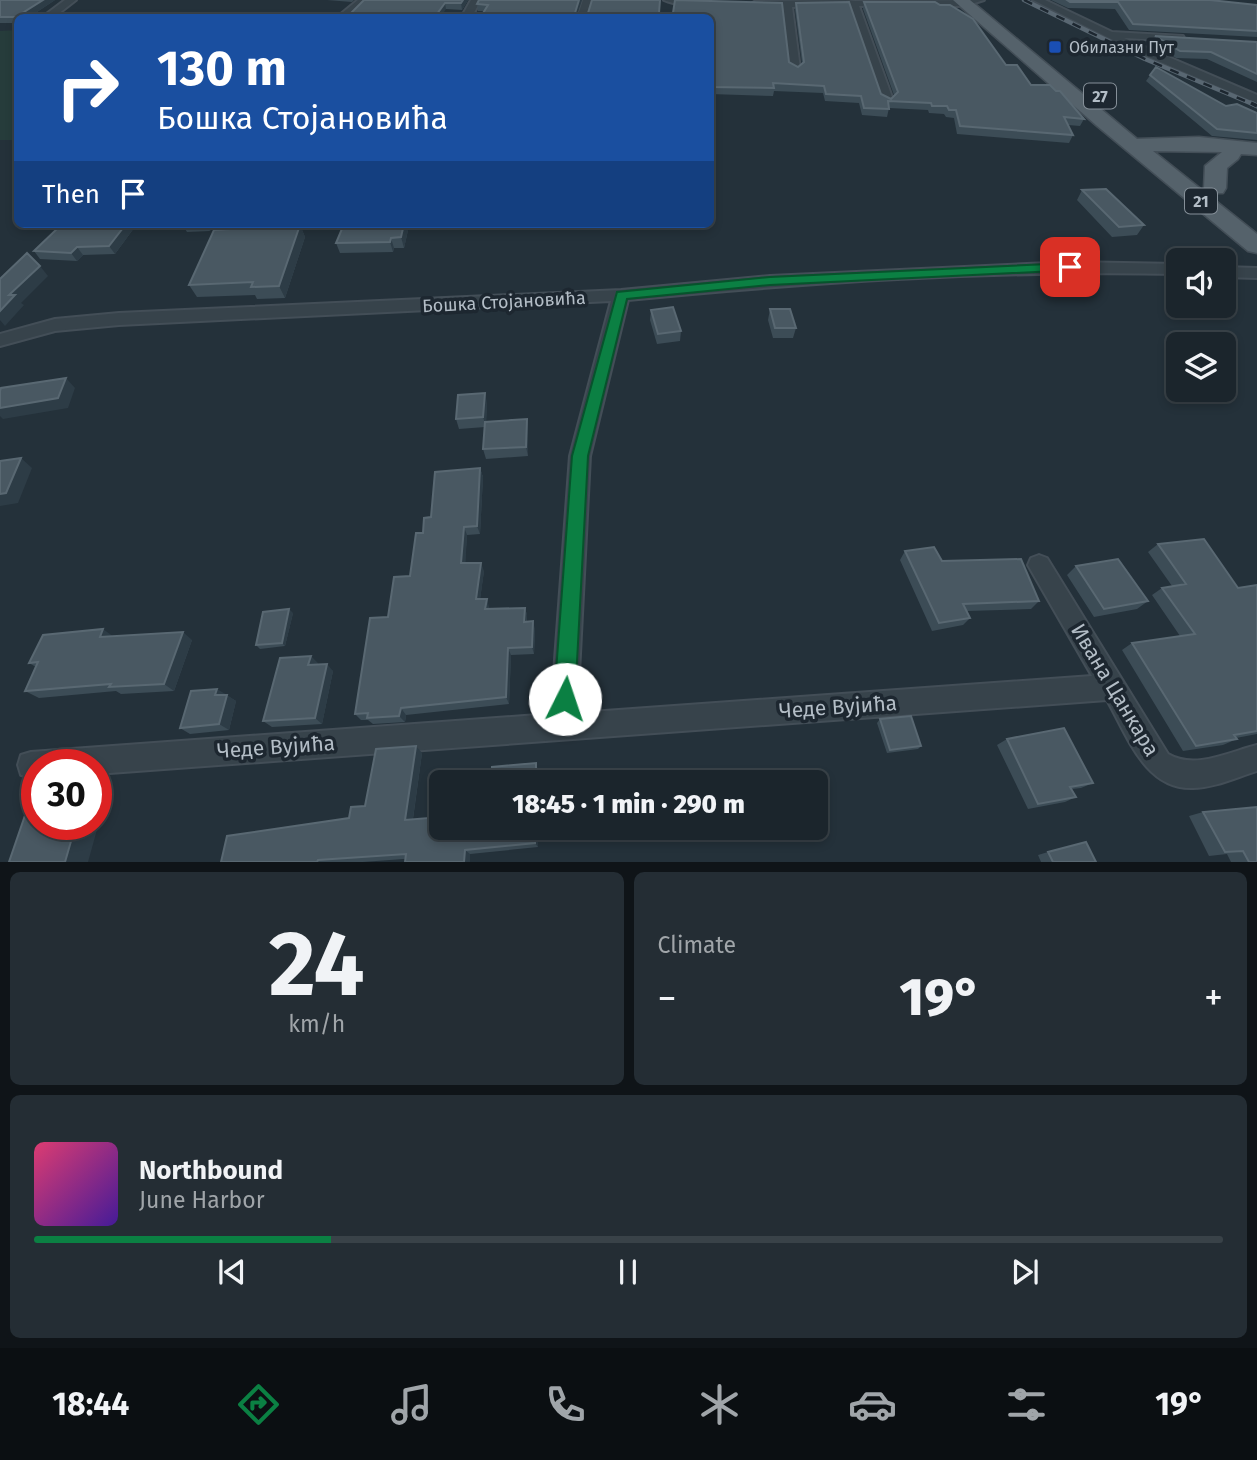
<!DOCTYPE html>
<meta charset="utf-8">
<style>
body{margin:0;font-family:"Fira Sans",sans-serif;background:#242d34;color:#f1f3f6;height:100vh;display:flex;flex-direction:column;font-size:26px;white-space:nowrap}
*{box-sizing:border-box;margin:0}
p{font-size:23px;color:#a0a5a9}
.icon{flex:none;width:38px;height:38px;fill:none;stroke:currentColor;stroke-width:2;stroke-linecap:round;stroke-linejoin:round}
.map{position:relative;height:862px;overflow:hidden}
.panel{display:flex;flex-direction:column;gap:10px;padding:10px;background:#0f1418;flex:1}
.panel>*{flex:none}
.hud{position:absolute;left:14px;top:14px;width:700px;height:214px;border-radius:10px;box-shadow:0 4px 10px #0003,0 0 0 2px #394248;background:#1a4fa0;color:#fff;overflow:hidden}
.controls{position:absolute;left:1166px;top:248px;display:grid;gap:14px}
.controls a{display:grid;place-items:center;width:70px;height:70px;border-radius:10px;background:#1b252c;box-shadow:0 4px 10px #0003,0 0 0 2px #394248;font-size:35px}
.speed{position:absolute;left:21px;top:749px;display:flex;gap:14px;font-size:35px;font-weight:700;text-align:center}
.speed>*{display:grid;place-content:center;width:91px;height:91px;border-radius:50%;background:#1b252c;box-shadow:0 4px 10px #0003,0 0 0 2px #394248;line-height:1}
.speed .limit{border:10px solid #d22;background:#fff;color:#111}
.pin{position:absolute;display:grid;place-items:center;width:60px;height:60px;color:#fff;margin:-30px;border-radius:14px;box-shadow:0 4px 10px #0006}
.me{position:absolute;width:77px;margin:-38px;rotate:4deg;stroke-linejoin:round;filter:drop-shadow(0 0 5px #0008)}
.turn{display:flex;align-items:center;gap:24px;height:147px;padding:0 28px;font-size:32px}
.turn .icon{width:91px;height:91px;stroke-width:2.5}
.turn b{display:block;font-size:49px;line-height:60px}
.then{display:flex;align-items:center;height:66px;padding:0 28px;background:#0003;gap:14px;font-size:26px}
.big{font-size:52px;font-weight:800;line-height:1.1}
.panel .card{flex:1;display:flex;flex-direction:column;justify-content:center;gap:10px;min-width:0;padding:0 24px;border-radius:10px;background:#242d34}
.panel .dial{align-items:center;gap:0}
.dial b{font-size:91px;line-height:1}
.song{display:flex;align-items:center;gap:21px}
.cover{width:84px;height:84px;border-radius:10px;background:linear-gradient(135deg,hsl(340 70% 55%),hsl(260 70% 35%))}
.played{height:7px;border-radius:4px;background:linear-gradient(90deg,#0b8043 25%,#394248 25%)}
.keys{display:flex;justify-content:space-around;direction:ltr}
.heat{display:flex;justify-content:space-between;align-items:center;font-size:38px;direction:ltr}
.panel .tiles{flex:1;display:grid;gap:10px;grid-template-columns:1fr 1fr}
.card:last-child{grid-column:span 2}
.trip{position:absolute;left:429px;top:770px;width:399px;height:70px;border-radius:10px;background:#1b252c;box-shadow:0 4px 10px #0003,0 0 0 2px #394248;font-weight:800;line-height:70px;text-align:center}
.tab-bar{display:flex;height:112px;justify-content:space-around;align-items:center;background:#0b0f12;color:#a0a5a9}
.tab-bar .icon{width:49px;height:49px}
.tab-bar .selected{color:#0b8043}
.tab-bar b{font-size:32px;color:#f1f3f6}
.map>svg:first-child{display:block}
.green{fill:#263c3b}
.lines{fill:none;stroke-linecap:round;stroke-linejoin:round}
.street-casing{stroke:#434e57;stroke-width:4}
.primary-casing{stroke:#434e57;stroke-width:3}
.street{fill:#37434b;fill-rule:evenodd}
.primary{fill:#55626b;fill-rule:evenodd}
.rail-far1-casing{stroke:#596772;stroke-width:4.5}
.rail-casing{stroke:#596772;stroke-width:5}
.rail-far1{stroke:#1d2730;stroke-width:2.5;stroke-dasharray:9;stroke-linecap:butt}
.rail{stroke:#1d2730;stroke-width:3.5;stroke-dasharray:10;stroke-linecap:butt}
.wall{fill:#3c4c56}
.shaded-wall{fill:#2d3c46}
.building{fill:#495862;stroke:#596872;stroke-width:2}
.route{fill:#0b8043;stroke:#07532c;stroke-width:2}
.transit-dot{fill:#1a4fb4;stroke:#1d2730;stroke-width:2.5}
.labels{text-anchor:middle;stroke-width:7;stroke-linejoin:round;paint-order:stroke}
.far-poi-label{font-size:16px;fill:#b3bdc6;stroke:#1d2730;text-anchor:start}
.shield{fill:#1d2730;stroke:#869099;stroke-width:2}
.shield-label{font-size:16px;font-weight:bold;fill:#b3bdc6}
.street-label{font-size:18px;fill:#b3bdc6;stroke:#1d2730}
.near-street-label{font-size:21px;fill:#b3bdc6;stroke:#1d2730}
</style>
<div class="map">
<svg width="1257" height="862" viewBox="0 0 1257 862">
<rect width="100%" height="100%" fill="#24313a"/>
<!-- green -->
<path class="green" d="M17 30V140H0V31Z"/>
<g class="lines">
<defs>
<path id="street" d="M65 0H76L53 18H41Z
M358 0H369L348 18H336Z
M471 0H481L471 18H461Z
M583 0H593L587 18H577Z
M664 0H705L706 1C696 6 674 5 664 0Z
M845 0 855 1 984 0 965 6H859L893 100 887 104 881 100 849 6 792 7 800 69 795 72 790 69 783 7H756L751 4 756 1Z
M1033 0H1045L1112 32 1183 36 1184 38 1179 41 1124 38 1257 95V103L1137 52Z
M1070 262 1178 264V274C994 270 811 282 628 300L590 456 577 713 1092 676 1028 565 1031 558 1039 555 1047 558 1168 754C1195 770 1229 752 1257 745V771C1237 777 1214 788 1193 788 1145 790 1127 735 1107 700L96 774V765H37V778L21 775 18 765 21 755 31 752 551 714 570 456 611 301 119 325 55 331 0 346V334L55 319 119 313 621 290 770 276Z
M1223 267 1257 268V278L1223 277Z"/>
<path id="primary" d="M953 0H970L1137 139 1199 137 1257 143V155L1241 154 1238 159 1227 168 1226 188 1223 193H1207L1204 188 1205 166 1222 152 1153 151 1257 234V253L1248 251 1096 125Z"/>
</defs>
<!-- street casing -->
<use href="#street" class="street-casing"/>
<!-- primary casing -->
<use href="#primary" class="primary-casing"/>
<!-- street -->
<use href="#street" class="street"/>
<!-- primary -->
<use href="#primary" class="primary"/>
<defs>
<path id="rail-far1" d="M1024 0 1145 59 1255 105"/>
<path id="rail" d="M1251 103 1257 106"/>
</defs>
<!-- rail-far1 casing -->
<use href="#rail-far1" class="rail-far1-casing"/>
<!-- rail casing -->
<use href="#rail" class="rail-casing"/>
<!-- rail-far1 -->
<use href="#rail-far1" class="rail-far1"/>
<!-- rail -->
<use href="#rail" class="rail"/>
</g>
<!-- wall -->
<path class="wall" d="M0 0H55L28 18H18V23H0Z
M327 0H354L352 2Z
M364 0H468L462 10 446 9Z
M479 0H582L577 13H588L592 0H660V13H673L675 0 782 3 789 62 798 67 802 63 795 10 796 3 849 2 881 94 891 99 894 95 863 9 864 2H935L940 5H950L973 19 1006 65H1017L1031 85H1050L1056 91H1060L1084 119 1080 126 1068 125 1073 135 1069 143 957 134 954 118 946 117 944 114 929 113 928 110 889 108 887 117 862 115 859 103 825 101 823 93 774 91 773 96 710 94V18H480L484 11H478L477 4Z
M1051 0H1210L1257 5V37L1129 30 1115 9 1068 8Z
M1155 36 1257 42V82L1207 59 1176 58 1151 42Z
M1156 67 1226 106 1257 113V140L1212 136 1146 81Z
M1082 190 1144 225 1137 235 1112 237 1077 200Z
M77 224H132L134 228 115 254 83 255 77 261 40 259 34 251 76 226Z
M182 224H214L210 231 187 232Z
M300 225 305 237 285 298 257 299 255 295 197 297 189 285Z
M409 226 404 248H394L393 252 340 253 336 243Z
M770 309 796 328 793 338H773L768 320Z
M651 310 681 331 680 341 657 344 650 320Z
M487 403 486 422 527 419 528 429V456L486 459 483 449 485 427 459 429 456 419Z
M480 468 483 477 480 534 467 535 465 563 484 571 480 599 489 607V609L525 608 527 615V622L535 629 534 654 511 655 509 704 406 715 405 722 373 724 368 720H361L355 714 388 617 410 576 423 533Z
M1158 544 1238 588 1257 585V734L1236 738 1237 739 1223 745 1183 751 1122 650 1132 643 1180 636 1152 595 1162 588 1172 586 1148 552Z
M905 551 942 561 1039 601 1031 609 967 611 970 618 963 625 932 631 900 560Z
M1076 566 1148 601 1137 609 1094 617 1067 575Z
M293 613 285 646 260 649 256 645Z
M113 636 192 640 174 691 121 694 116 691 39 698 25 691 36 667 29 663Z
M318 663 317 664 333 671 322 724 272 727 263 721Z
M226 695 236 701 229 730 190 734 180 728Z
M880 719 921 746 918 749 887 753 877 723Z
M1007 739 1093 783 1081 788 1072 789 1076 797 1065 802 1028 809 997 745Z
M422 753 413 819 538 828V847L470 854 363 862H221L349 818 365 806Z
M1203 812 1257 862H1231L1227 854 1209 856 1189 816Z
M1048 852 1096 862H1041L1038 855Z"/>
<!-- shaded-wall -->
<path class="shaded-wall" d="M43 0H55L28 18H18V20L16 17Z
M463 0H468L462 10 461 3Z
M579 0H582L576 18 575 13Z
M445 3 446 9 440 18H434Z
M122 224H132L134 228 115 254 109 246Z
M206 224H214L210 231Z
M404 224H409V226L404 248 401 237Z
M300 225 305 237 285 298 279 286Z
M391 238 394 248 393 252 390 242Z
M77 247 83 255 77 261 71 253Z
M40 266 48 276 21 303 24 305 5 326 0 320V311L9 295Z
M66 378 75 388 68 408 3 419 0 416V408Z
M485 393 487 403 486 427 483 417Z
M527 419 528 429V456L526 447Z
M21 458 32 468 18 503 0 506V494Z
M480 468 483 477 480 534 477 526Z
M464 527 467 535 465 571 461 563Z
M481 563 484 571 479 607 476 599Z
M487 599 489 607 488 617 485 609Z
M525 608 527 615 526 629 524 622Z
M289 609 293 613 285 646 282 643Z
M533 621 535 629 534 654 532 647Z
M103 629 114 637H100Z
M183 632 192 640 174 691 164 684Z
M508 648 511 655 509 704 506 697Z
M311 656 318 663 316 672 308 665Z
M327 664 333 671 322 724 315 718Z
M217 689 227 695H215Z
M227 695 236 701 229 730 219 724Z
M401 708 406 715 405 722 399 716Z
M416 746 422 753 412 825 405 820Z
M536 763 538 770V782H536Z
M96 785 108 790 88 862H65L76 824H96Z
M535 828H538V847L535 843Z
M465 850 470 854V862H464Z"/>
<!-- building -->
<path class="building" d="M0 0H43L16 17H0Z
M364 0H463L461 3H445L434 18H346Z
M479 0H579L575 13H588L592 0H660L659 13H673L675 0 782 3 789 62 798 67 804 62 796 3 849 2 881 94 891 99 898 92 864 2H935L940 5H950L973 19 1006 65H1017L1031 85H1050L1056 91H1060L1084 119 1064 117 1073 135 960 126 956 110H949L947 106H932L931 103 888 101 889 109 864 108 861 96 826 94 824 86 773 83 774 88 710 87V18H480L488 5 477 4Z
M1067 0H1210L1257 5V31L1133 24 1118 2H1070Z
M1155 36 1257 42V74L1211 52 1180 51Z
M1156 67 1226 106 1237 104 1257 113V133L1217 129 1150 75Z
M1106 189 1144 225 1119 227 1082 190Z
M77 224H126L109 246 77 247 71 253 34 251 60 226H76Z
M344 224H404L401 237 391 238 390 242 336 243Z
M300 225 279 286 251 287 253 282 189 285 214 230Z
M27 253 40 266 9 295H15L0 311V279Z
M673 307 681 331 658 334 651 310Z
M770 309H790L796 328H775Z
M66 378 58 398 0 408V391L1 388Z
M485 393 483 417 456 419 458 395Z
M527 419 526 447 483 449 485 422Z
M21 458 6 493 0 494V461Z
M480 468 477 526 464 527 461 563H481L476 599H487L485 609 525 608 524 622 533 621 532 647 508 648 506 697 401 708 399 716 367 718 368 713 355 714 370 618 388 617 394 577 410 576 416 533H423L424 518 431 517 435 472Z
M1204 539 1238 588 1257 585V731L1234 735 1237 739 1196 746 1132 643 1195 634 1162 588 1186 584 1158 544Z
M934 547 942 561 1021 559 1039 601 963 604 970 618 939 623 905 551Z
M1118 559 1148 601 1104 609 1076 566Z
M289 609 282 643 256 645 263 612Z
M103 629 100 637 183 632 164 684 109 687 111 684 25 691 38 662 29 663 43 635Z
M311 656 308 665 327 664 315 718 263 721 280 658Z
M217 689 215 695H227L219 724 180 728 191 691Z
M911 716 921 746 890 750 880 719Z
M1064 728 1093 783 1070 787 1076 797 1038 804 1007 739Z
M416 746 405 820 441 817V828H535V843L465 850 464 862H405L406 854 318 860 317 862H221L227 836 349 818 351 807 365 806 376 749Z
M536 763V782H491L492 767Z
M37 791V824H76L65 862H9L33 792Z
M1257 807V862H1249L1243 851 1225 852 1203 812Z
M1086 842 1096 862H1053L1048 852Z"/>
<!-- route -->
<path class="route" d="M1070 263 1077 267 1075 270 770 285 627 299 588 456 575 699 572 706 565 709 557 706 554 699 572 456 617 292 770 277Z"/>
<!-- markers -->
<rect class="transit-dot" x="1048" y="40" width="14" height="14" rx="3.5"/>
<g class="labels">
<!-- far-poi labels -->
<g class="far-poi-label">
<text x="1069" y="53">Обилазни Пут</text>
</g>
<!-- shield labels -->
<g class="shield">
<rect x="1084" y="83.5" width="32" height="25" rx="5"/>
<rect x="1185" y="188.5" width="32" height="25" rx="5"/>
</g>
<g class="shield-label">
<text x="1100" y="102">27</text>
<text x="1201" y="207">21</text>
</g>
<!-- street labels -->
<g class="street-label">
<text transform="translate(504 302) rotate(-3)" y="6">Бошка Стојановића</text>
</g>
<!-- near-street labels -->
<g class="near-street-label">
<text transform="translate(1115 690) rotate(59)" y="7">Ивана Цанкара</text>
<text transform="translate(838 707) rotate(-4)" y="7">Чеде Вујића</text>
<text transform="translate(276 747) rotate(-4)" y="7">Чеде Вујића</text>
</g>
</g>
</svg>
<div class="controls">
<a><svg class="icon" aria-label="sound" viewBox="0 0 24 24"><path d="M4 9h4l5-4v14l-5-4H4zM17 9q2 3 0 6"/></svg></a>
<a><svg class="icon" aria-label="layers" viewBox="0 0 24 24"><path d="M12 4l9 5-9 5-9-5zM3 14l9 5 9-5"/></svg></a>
</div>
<div class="speed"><div class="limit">30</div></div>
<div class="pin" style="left:1070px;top:267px;background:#d93025"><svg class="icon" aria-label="arrive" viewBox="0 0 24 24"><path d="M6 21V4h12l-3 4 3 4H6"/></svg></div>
<svg class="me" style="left:565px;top:699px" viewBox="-20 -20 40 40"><circle r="19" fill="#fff"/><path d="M0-13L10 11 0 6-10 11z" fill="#0b8043"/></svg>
<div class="trip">18:45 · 1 min · 290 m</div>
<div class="hud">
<div class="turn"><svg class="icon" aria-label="right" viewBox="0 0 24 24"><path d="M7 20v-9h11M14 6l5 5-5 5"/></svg><div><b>130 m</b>Бошка Стојановића</div></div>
<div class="then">Then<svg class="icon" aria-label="arrive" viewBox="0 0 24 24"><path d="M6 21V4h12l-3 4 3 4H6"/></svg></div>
</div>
</div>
<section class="panel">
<div class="tiles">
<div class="card dial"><b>24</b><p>km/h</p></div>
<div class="card"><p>Climate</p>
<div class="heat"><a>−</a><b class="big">19°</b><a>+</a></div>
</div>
<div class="card">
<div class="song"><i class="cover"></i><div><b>Northbound</b><p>June Harbor</p></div></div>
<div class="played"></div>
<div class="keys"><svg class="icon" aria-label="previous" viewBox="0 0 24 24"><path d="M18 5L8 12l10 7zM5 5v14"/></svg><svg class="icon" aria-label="pause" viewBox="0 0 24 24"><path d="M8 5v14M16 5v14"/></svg><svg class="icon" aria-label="next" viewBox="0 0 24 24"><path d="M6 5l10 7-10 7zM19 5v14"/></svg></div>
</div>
</div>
</section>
<nav class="tab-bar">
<b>18:44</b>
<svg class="icon selected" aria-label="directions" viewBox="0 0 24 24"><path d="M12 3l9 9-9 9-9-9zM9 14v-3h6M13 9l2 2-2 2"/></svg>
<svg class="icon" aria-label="music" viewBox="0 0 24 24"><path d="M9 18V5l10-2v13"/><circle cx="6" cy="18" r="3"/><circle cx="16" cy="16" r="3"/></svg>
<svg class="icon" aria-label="phone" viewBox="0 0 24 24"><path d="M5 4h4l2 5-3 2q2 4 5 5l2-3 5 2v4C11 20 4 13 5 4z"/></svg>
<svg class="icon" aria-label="climate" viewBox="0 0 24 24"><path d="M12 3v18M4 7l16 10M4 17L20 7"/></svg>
<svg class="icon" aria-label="car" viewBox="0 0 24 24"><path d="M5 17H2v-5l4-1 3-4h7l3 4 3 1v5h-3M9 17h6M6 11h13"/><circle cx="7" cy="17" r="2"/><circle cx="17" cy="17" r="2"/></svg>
<svg class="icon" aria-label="filters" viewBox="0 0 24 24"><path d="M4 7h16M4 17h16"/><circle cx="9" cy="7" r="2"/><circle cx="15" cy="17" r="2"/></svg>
<b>19°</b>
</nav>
